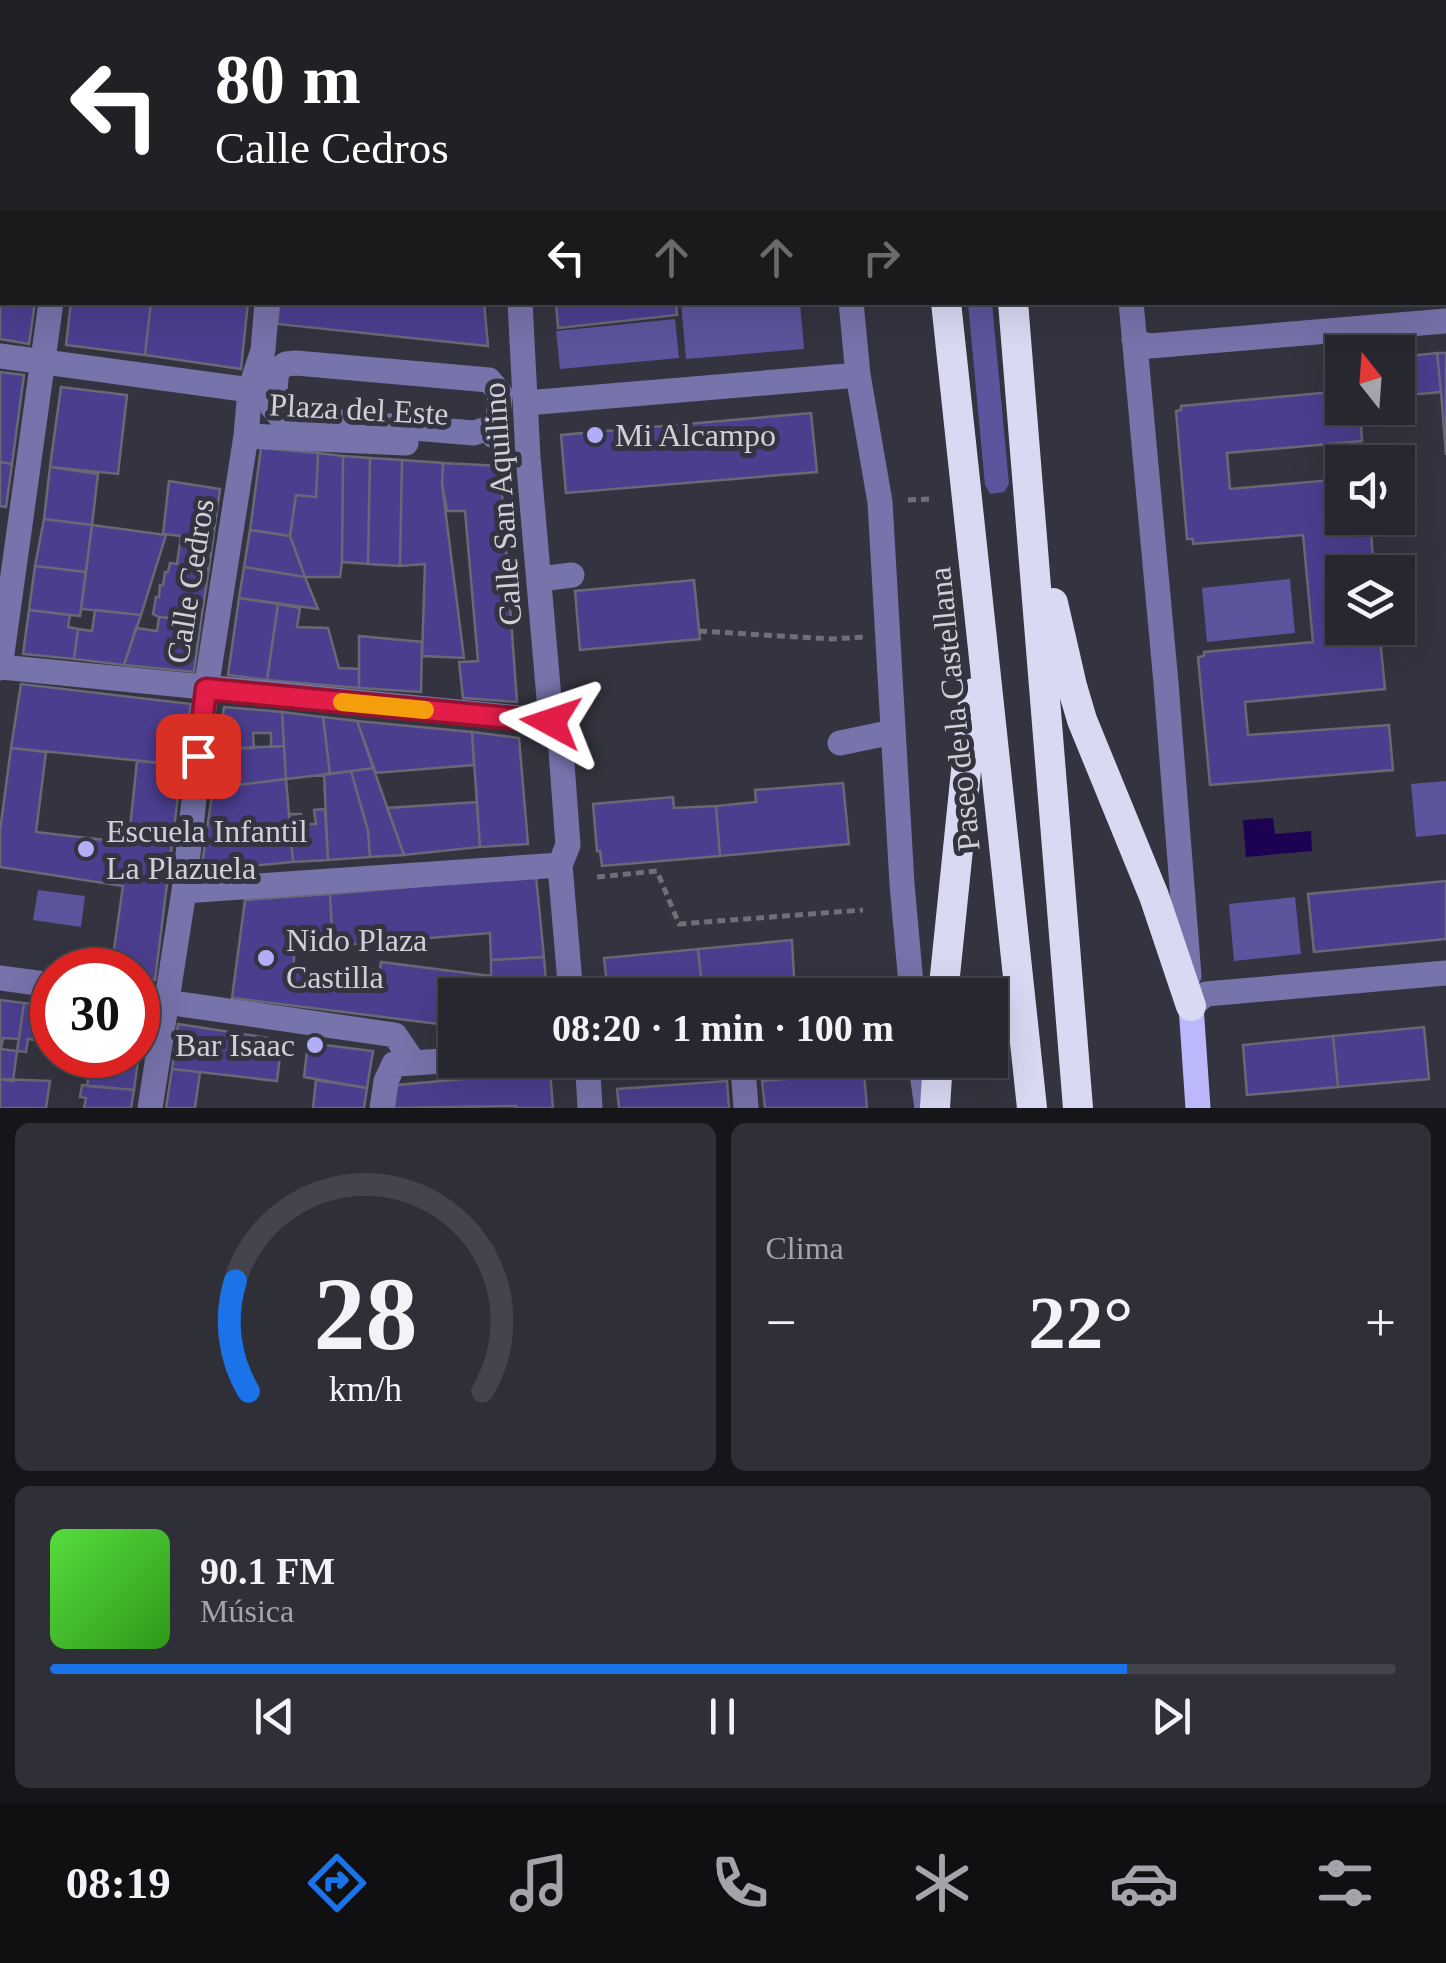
<!DOCTYPE html>
<html lang="es">
<meta charset="utf-8">
<style>
body{margin:0;font-family:Georgia,serif;background:#2f2f38;color:#f1f3f6;height:100vh;display:flex;flex-direction:column;font-size:38px;white-space:nowrap}
*{box-sizing:border-box;margin:0}
p{font-size:32px;color:#a4a5ab}
.icon{flex:none;width:55px;height:55px;fill:none;stroke:currentColor;stroke-width:2;stroke-linecap:round;stroke-linejoin:round}
.map{position:relative;height:1108px;overflow:hidden}
.details{display:flex;flex-direction:column;gap:15px;padding:15px;background:#15151a;flex:1}
.details>*{flex:none}
.banner{position:absolute;left:0px;top:0px;width:1448px;height:305px;box-shadow:0 10px 40px #0002,0 0 0 2px #43444c;background:#202124;color:#fff;overflow:hidden}
.needle{width:65px;rotate:343deg}
.buttons{position:absolute;left:1325px;top:335px;display:grid;gap:20px}
.buttons a{display:grid;place-items:center;width:90px;height:90px;border-radius:0px;background:#272730;box-shadow:0 10px 40px #0002,0 0 0 2px #43444c;font-size:50px}
.speed{position:absolute;left:30px;top:948px;display:flex;gap:20px;font-size:50px;font-weight:700;text-align:center}
.speed>*{display:grid;place-content:center;width:130px;height:130px;border-radius:50%;background:#272730;box-shadow:0 10px 40px #0002,0 0 0 2px #43444c;line-height:1}
.speed .limit{border:15px solid #d22;background:#fff;color:#111}
.pin{position:absolute;display:grid;place-items:center;width:85px;height:85px;color:#fff;margin:-42px;border-radius:20px;box-shadow:0 5px 15px #0006}
.me{position:absolute;width:110px;margin:-55px;rotate:275deg;stroke-linejoin:round;filter:drop-shadow(0 0 8px #0008)}
.turn{display:flex;align-items:center;gap:35px;height:210px;padding:0 50px;font-size:45px}
.turn .icon{width:130px;height:130px;stroke-width:2.5}
.turn b{display:block;font-size:70px;line-height:85px}
.lanes{display:flex;align-items:center;height:95px;padding:0 50px;background:#0003;justify-content:center;gap:50px;direction:ltr}
.lanes .off{opacity:.35}
.big{font-size:75px;font-weight:700;line-height:1.1}
.details .card{flex:1;display:flex;flex-direction:column;justify-content:center;gap:15px;min-width:0;padding:0 35px;border-radius:15px;background:#2f2f38}
.details .dial{align-items:center;gap:0}
.dial svg{height:260px;overflow:visible;fill:none;stroke:#43444c;stroke-width:7;stroke-linecap:round;text-anchor:middle}
.dial text{fill:#f1f3f6;stroke:none}
.song{display:flex;align-items:center;gap:30px}
.cover{width:120px;height:120px;border-radius:15px;background:linear-gradient(135deg,hsl(110 70% 55%),hsl(110 70% 35%))}
.played{height:10px;border-radius:5px;background:linear-gradient(90deg,#1a73e8 80%,#43444c 80%)}
.keys{display:flex;justify-content:space-around;direction:ltr}
.heat{display:flex;justify-content:space-between;align-items:center;font-size:55px;direction:ltr}
.details .tiles{flex:1;display:grid;gap:15px;grid-template-columns:1fr 1fr}
.card:last-child{grid-column:span 2}
.trip{position:absolute;left:438px;top:978px;width:570px;height:100px;border-radius:0px;background:#272730;box-shadow:0 10px 40px #0002,0 0 0 2px #43444c;font-weight:700;line-height:100px;text-align:center}
.dock{display:flex;height:160px;justify-content:space-around;align-items:center;background:#101013;color:#a4a5ab}
.dock .icon{width:70px;height:70px}
.dock .active{color:#1a73e8}
.dock b{font-size:45px;color:#f1f3f6}
.map>svg:first-child{display:block}
.green{fill:#5c549c}
.water{fill:#1d0152}
.building{fill:#4b3e8f;stroke:#696976;stroke-width:2.5}
.lines{fill:none;stroke-linecap:round;stroke-linejoin:round}
.path{stroke:#6f6f79;stroke-width:5;stroke-dasharray:8 5;stroke-linecap:butt}
.minor{stroke:#7773ab;stroke-width:25}
.major{stroke:#bbb8fc;stroke-width:25}
.highway{stroke:#d9d9f4;stroke-width:30}
.route-casing{stroke:#92132f;stroke-width:25}
.route{stroke:#e11d48;stroke-width:18}
.slow{stroke:#f59e0b;stroke-width:18}
.poi-dot{fill:#b2adf9;stroke:#343440;stroke-width:4}
.labels{text-anchor:middle;stroke-width:10;stroke-linejoin:round;paint-order:stroke}
.street-label{font-size:32px;fill:#d0d0d8;stroke:#343440}
.poi-label{font-size:32px;fill:#d0d0d8;stroke:#343440;text-anchor:start}
</style>
<div class="map">
<svg width="1446" height="1108" viewBox="0 0 1446 1108">
<rect width="100%" height="100%" fill="#343440"/>
<!-- green -->
<path class="green" d="M681 303H800L804 349 686 359Z
M968 303H992L1009 484 1004 492 990 494 985 485Z
M675 319 679 358 560 369 556 331Z
M1290 579 1295 633 1207 642 1202 588Z
M1446 781V834L1416 837 1411 784Z
M38 890 85 896 81 927 33 920Z
M1295 897 1301 954 1234 961 1229 904Z"/>
<!-- water -->
<path class="water" d="M1273 818 1275 834 1311 831 1312 851 1246 857 1243 820Z"/>
<!-- building -->
<path class="building" d="M194 0H280V2H194Z
M0 233 2 234V302H35L29 344 0 339Z
M71 302H151L145 355 66 345Z
M151 302H248L241 369 145 355Z
M280 302H335L372 306 373 302H484L488 346 277 324Z
M556 302H676L677 315 558 328Z
M1437 353H1446V455L1441 392Z
M1437 353 1441 392 1398 396V357Z
M0 372 24 375 12 464 0 462Z
M61 387 127 395 118 474 50 467Z
M1342 391V408H1360L1362 441 1227 453 1230 489 1342 479V518H1370L1374 572H1342V628H1379L1385 689 1245 702 1248 735 1389 725 1393 770 1210 785 1198 657 1204 656V652L1313 642 1303 535 1193 544V539H1187L1176 411 1181 410V406Z
M811 413 817 472 566 493 561 435Z
M261 448 318 453 316 497 296 495 290 536 250 530Z
M318 453 343 456 342 562 340 577H305L290 536 296 495 316 497Z
M343 456 370 458 368 564 342 562Z
M370 458 402 460 400 566 368 564Z
M402 460 443 463 442 484 464 658 422 656 425 564 400 566Z
M0 462 12 464 6 507 0 506Z
M443 463 500 466 517 702 463 698 459 662 478 661 465 511H447L442 484Z
M50 467 98 474 92 525 44 519Z
M169 481 220 489 209 568 177 564 181 536 163 534Z
M44 519 92 525 86 572 35 566Z
M92 525 166 535 141 615 81 609Z
M250 530 290 536 305 577 244 567Z
M170 563 209 568 201 621 159 617 153 614 156 597H159L160 585H163L165 572H168Z
M35 566 86 572 80 616 29 610Z
M244 567 305 577 318 609 239 598Z
M694 580 700 639 580 650 575 591Z
M239 598 278 604 267 680 228 675Z
M278 604 300 608 297 627 328 628 339 668 359 669V688L267 680Z
M29 610 70 615 68 627 78 629 74 659 23 654Z
M95 610 141 615 124 665 74 659 78 629 92 631Z
M159 617 201 621 194 672 124 665 136 628 157 631Z
M359 636 422 642 421 692 359 688Z
M21 684 191 704 182 765 11 748Z
M224 707 282 712 284 746 271 747V733H253L254 748 218 749Z
M282 712 323 717 330 774 286 779Z
M323 717 357 721 374 768 330 774Z
M357 721 472 732 474 765 375 773Z
M472 732 519 738 528 844 480 847Z
M284 746 286 779 213 788 218 749Z
M11 748 46 752 36 832 122 842V836L129 837 137 761 182 765 155 980 138 977V970H111L123 886 0 867V831Z
M374 768 375 773 404 855 370 857 368 831 351 771Z
M351 771 368 831 370 857 328 860 324 774Z
M286 779 293 862 201 871 213 788Z
M843 783 849 844 720 856 716 806 756 802 755 790Z
M673 797 674 808 716 806 720 856 602 866 600 851H597L593 804Z
M477 802 480 847 404 855 387 808Z
M325 809 328 860 293 862 289 814H301L303 824H316L314 810Z
M536 876 544 957 491 960 490 933 333 946 330 894Z
M1446 881V939L1314 952 1308 894Z
M330 894 333 946 295 947 293 970 352 977 353 968 380 970 381 962 491 976V960L544 957 547 995H455V1026L232 998 245 900Z
M792 940 795 995H703L698 949Z
M698 949 703 995H608L604 958Z
M0 1000 24 1003 19 1039 3 1038 1 1049 17 1051 13 1081 0 1079Z
M24 1003 52 1005V1042L28 1039 26 1052 17 1051Z
M138 1016H144L134 1090 87 1086 91 1058 73 1055H138Z
M178 1024 282 1040 277 1081 172 1069Z
M1424 1027 1429 1079 1338 1087 1333 1036Z
M1333 1036 1338 1087 1247 1095 1243 1045Z
M308 1043 373 1051 367 1088 304 1077Z
M172 1069 200 1072 195 1108H166Z
M550 1071 553 1108H516V1106L394 1108 397 1085Z
M864 1072 867 1108H765L762 1081Z
M0 1079 50 1081 46 1108H0Z
M316 1080 367 1088 364 1108H313Z
M727 1081 729 1108H619L617 1089Z
M82 1085 134 1090 131 1108H84L86 1098 80 1097Z"/>
<g class="lines">
<!-- path -->
<path class="path" d="M908 500 929 499
M699 631 831 639 865 637
M597 877 657 871 679 924 863 910"/>
<!-- minor -->
<path class="minor" d="M493 0 494 2
M824 0V2
M1104 0V2
M1367 0V2
M93 2V0
M299 2V0
M559 2 562 0
M0 169 2 170
M520 302 528 457 551 721 560 737 568 845 560 865 571 995
M851 302 858 375 880 502 902 884 912 995
M1131 302 1166 683 1189 976
M1134 339 1142 344 1150 346 1446 321
M0 356 250 390
M526 403 858 375
M492 427 498 421 500 393 489 380 296 363 286 364 277 370 273 408 281 417 474 433 492 427 494 436
M246 436 406 443
M540 579 572 575
M0 667 551 721
M0 668 51 302
M840 743 893 732
M184 891 560 865
M0 978 52 985
M138 998 395 1035 414 1063 455 1060
M1191 1006 1206 994 1446 973
M580 1060 588 1073 590 1108
M920 1060 927 1108
M744 1081 746 1108
M150 1108 184 891 206 689 246 436 250 390 263 350 267 302
M382 1108 386 1081 394 1064 414 1063"/>
<!-- major -->
<path class="major" d="M1191 1006 1198 1108"/>
<!-- highway -->
<path class="highway" d="M873 0 875 2
M1071 2 1072 0
M946 302 1032 1108
M1013 302 1078 1108
M1053 603 1072 686 1082 720 1154 896 1191 1006
M943 995 974 693
M935 1108 938 1060"/>
</g>
<g class="lines">
<defs>
<path id="route" d="M198 756 206 689 551 722"/>
</defs>
<!-- route casing -->
<use href="#route" class="route-casing"/>
<!-- route -->
<use href="#route" class="route"/>
<!-- slow -->
<path class="slow" d="M342 702 425 710"/>
</g>
<!-- markers -->
<g class="poi-dot">
<circle cx="595" cy="435" r="10"/>
<circle cx="86" cy="849" r="10"/>
<circle cx="266" cy="958" r="10"/>
<circle cx="315" cy="1045" r="10"/>
</g>
<g class="labels">
<!-- street labels -->
<g class="street-label">
<text transform="translate(359 409) rotate(3)" y="11">Plaza del Este</text>
<text transform="translate(502 504) rotate(-94)" y="11">Calle San Aquilino</text>
<text transform="translate(190 581) rotate(-81)" y="11">Calle Cedros</text>
<text transform="translate(954 709) rotate(-96)" y="11">Paseo de la Castellana</text>
</g>
<!-- poi labels -->
<g class="poi-label">
<text x="615" y="446">Mi Alcampo</text>
<text x="106" y="842">Escuela Infantil<tspan x="106" dy="37">La Plazuela</tspan></text>
<text x="286" y="951">Nido Plaza<tspan x="286" dy="37">Castilla</tspan></text>
<text x="295" y="1056" text-anchor="end">Bar Isaac</text>
</g>
</g>
</svg>
<div class="buttons">
<a><svg class="needle" viewBox="-14 -14 28 28"><path d="M0-13l5 13h-10z" fill="#e53935"/><path d="M0 13l5-13h-10z" fill="#a4a5ab"/></svg></a>
<a><svg class="icon" aria-label="sound" viewBox="0 0 24 24"><path d="M4 9h4l5-4v14l-5-4H4zM17 9q2 3 0 6"/></svg></a>
<a><svg class="icon" aria-label="layers" viewBox="0 0 24 24"><path d="M12 4l9 5-9 5-9-5zM3 14l9 5 9-5"/></svg></a>
</div>
<div class="speed"><div class="limit">30</div></div>
<div class="pin" style="left:198px;top:756px;background:#d93025"><svg class="icon" aria-label="arrive" viewBox="0 0 24 24"><path d="M6 21V4h12l-3 4 3 4H6"/></svg></div>
<svg class="me" style="left:551px;top:722px" viewBox="-20 -20 40 40"><path d="M0-17L14 15 0 8-14 15z" fill="#e11d48" stroke="#fff" stroke-width="4"/></svg>
<div class="trip">08:20 · 1 min · 100 m</div>
<div class="banner">
<div class="turn"><svg class="icon" aria-label="left" viewBox="0 0 24 24"><path d="M17 20v-9H6M10 6l-5 5 5 5"/></svg><div><b>80 m</b>Calle Cedros</div></div>
<div class="lanes"><svg class="icon" aria-label="left" viewBox="0 0 24 24"><path d="M17 20v-9H6M10 6l-5 5 5 5"/></svg><svg class="icon off" aria-label="ahead" viewBox="0 0 24 24"><path d="M12 20V5M6 11l6-6 6 6"/></svg><svg class="icon off" aria-label="ahead" viewBox="0 0 24 24"><path d="M12 20V5M6 11l6-6 6 6"/></svg><svg class="icon off" aria-label="right" viewBox="0 0 24 24"><path d="M7 20v-9h11M14 6l5 5-5 5"/></svg></div>
</div>
</div>
<section class="details">
<div class="tiles">
<div class="card dial"><svg viewBox="0 0 100 80">
<path d="M14 69A42 42 0 1 1 86 69"/>
<path d="M14 69A42 42 0 0 1 10 35" stroke="#1a73e8"/>
<text x="50" y="56" font-size="32" font-weight="700">28</text>
<text x="50" y="72" font-size="11">km/h</text>
</svg></div>
<div class="card"><p>Clima</p>
<div class="heat"><a>−</a><b class="big">22°</b><a>+</a></div>
</div>
<div class="card">
<div class="song"><i class="cover"></i><div><b>90.1 FM</b><p>Música</p></div></div>
<div class="played"></div>
<div class="keys"><svg class="icon" aria-label="previous" viewBox="0 0 24 24"><path d="M18 5L8 12l10 7zM5 5v14"/></svg><svg class="icon" aria-label="pause" viewBox="0 0 24 24"><path d="M8 5v14M16 5v14"/></svg><svg class="icon" aria-label="next" viewBox="0 0 24 24"><path d="M6 5l10 7-10 7zM19 5v14"/></svg></div>
</div>
</div>
</section>
<nav class="dock">
<b>08:19</b>
<svg class="icon active" aria-label="directions" viewBox="0 0 24 24"><path d="M12 3l9 9-9 9-9-9zM9 14v-3h6M13 9l2 2-2 2"/></svg>
<svg class="icon" aria-label="music" viewBox="0 0 24 24"><path d="M9 18V5l10-2v13"/><circle cx="6" cy="18" r="3"/><circle cx="16" cy="16" r="3"/></svg>
<svg class="icon" aria-label="phone" viewBox="0 0 24 24"><path d="M5 4h4l2 5-3 2q2 4 5 5l2-3 5 2v4C11 20 4 13 5 4z"/></svg>
<svg class="icon" aria-label="climate" viewBox="0 0 24 24"><path d="M12 3v18M4 7l16 10M4 17L20 7"/></svg>
<svg class="icon" aria-label="car" viewBox="0 0 24 24"><path d="M5 17H2v-5l4-1 3-4h7l3 4 3 1v5h-3M9 17h6M6 11h13"/><circle cx="7" cy="17" r="2"/><circle cx="17" cy="17" r="2"/></svg>
<svg class="icon" aria-label="filters" viewBox="0 0 24 24"><path d="M4 7h16M4 17h16"/><circle cx="9" cy="7" r="2"/><circle cx="15" cy="17" r="2"/></svg>
</nav>
